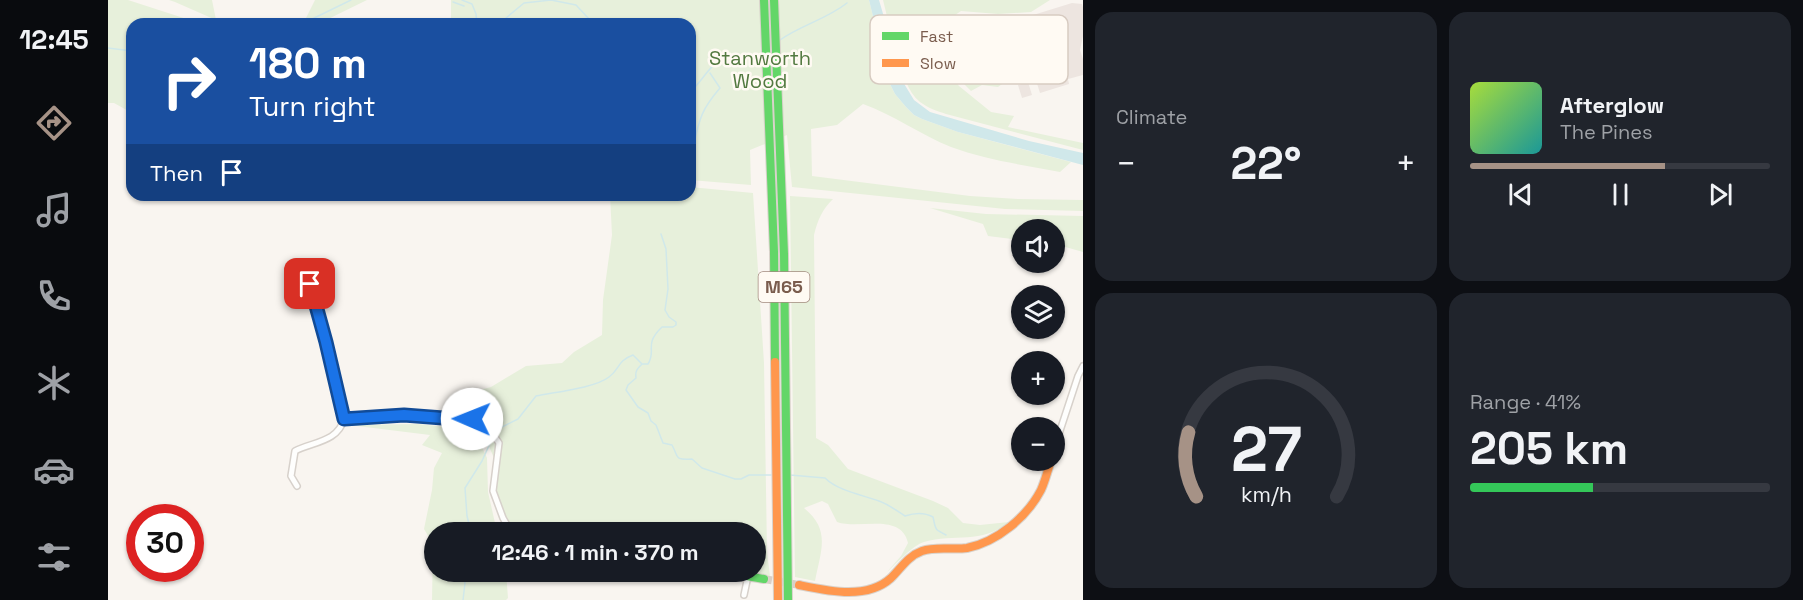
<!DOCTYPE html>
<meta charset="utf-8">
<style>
body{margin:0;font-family:"Space Grotesk",sans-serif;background:#20242c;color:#f1f3f6;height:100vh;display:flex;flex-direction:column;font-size:22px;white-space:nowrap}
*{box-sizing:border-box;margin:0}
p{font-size:20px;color:#9ea1a6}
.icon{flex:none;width:33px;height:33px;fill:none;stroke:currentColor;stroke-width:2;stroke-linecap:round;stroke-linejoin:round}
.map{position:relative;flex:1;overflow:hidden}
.sheet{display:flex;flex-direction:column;gap:12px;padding:12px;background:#0d0f14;width:720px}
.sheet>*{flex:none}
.guide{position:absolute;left:18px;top:18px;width:570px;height:183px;border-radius:18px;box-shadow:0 2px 4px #0004;background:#1a4fa0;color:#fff;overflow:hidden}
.buttons{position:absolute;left:903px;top:219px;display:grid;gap:12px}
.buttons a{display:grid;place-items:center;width:54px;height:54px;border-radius:50%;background:#171b24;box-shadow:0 2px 4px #0004;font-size:30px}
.speed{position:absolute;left:18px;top:504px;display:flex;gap:12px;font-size:30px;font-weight:700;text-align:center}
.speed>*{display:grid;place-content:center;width:78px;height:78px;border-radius:50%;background:#171b24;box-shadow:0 2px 4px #0004;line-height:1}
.speed .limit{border:9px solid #d22;background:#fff;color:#111}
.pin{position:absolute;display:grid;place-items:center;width:51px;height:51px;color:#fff;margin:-26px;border-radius:12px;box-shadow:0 3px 9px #0006}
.me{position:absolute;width:66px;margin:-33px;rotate:271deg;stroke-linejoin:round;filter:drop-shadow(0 0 4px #0008)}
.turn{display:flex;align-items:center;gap:21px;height:126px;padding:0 24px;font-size:27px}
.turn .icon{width:78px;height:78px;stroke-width:2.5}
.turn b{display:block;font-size:42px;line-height:51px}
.then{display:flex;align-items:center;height:57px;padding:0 24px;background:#0003;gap:12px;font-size:22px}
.big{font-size:45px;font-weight:700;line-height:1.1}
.sheet .tile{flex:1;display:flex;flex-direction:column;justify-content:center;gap:9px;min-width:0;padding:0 21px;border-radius:18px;background:#20242c}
.sheet .dial{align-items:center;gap:0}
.dial svg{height:156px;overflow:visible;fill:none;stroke:#363941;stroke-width:7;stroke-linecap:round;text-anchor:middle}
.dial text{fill:#f1f3f6;stroke:none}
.song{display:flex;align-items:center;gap:18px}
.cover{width:72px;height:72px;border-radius:9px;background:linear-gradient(135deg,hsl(80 70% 55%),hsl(180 70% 35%))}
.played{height:6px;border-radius:3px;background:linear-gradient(90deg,#a69286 65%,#363941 65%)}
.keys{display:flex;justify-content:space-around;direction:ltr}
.heat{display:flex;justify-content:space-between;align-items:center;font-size:33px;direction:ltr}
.charge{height:9px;border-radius:4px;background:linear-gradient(90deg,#34c759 41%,#363941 0)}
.sheet .tiles{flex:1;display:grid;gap:12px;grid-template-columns:repeat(2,1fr)}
.trip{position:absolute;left:316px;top:522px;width:342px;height:60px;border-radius:30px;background:#171b24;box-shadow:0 2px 4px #0004;font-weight:700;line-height:60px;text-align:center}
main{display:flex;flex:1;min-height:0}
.dock{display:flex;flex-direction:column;width:108px;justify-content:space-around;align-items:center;background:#090b0e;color:#9ea1a6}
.dock .icon{width:42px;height:42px}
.dock .current{color:#a69286}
.dock b{font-size:27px;color:#f1f3f6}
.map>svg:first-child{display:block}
.industrial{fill:#ede5e0}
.green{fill:#e7f0db}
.water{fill:#d0e8ea}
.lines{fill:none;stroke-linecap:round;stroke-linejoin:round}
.stream{stroke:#d0e8ea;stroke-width:1.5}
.secondary-tunnel{stroke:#d9cfc7;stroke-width:8;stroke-dasharray:8 4;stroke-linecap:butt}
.street-casing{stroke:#d7d1cb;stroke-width:8}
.fast-casing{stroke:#d9d2cb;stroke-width:10}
.slow-casing{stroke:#d9d2cb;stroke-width:10}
.street{stroke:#fefefd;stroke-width:5}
.fast{stroke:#63d668;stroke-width:8}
.slow{stroke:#ff974d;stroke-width:8}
.route-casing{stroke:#114b97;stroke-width:15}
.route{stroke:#1a73e8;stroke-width:10}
.labels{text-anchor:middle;stroke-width:5;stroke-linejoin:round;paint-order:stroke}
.shield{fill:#fffaf3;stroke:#a28b7f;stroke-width:1.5}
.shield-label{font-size:18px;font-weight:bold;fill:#7a5c4d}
.park-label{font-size:20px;fill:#537a41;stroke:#fffaf3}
.key{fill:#fffaf3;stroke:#d7cbc1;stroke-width:1.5}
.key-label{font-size:16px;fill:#7a5c4d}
</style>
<main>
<nav class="dock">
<b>12:45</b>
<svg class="icon current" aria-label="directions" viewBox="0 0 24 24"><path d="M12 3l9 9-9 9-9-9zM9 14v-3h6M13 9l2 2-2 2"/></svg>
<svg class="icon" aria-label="music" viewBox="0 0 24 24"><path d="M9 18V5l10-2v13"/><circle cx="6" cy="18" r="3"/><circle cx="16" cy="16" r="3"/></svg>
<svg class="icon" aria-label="phone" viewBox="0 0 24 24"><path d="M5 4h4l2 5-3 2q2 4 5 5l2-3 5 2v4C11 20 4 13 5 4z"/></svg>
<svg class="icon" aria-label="climate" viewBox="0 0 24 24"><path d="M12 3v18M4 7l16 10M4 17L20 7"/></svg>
<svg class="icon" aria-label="car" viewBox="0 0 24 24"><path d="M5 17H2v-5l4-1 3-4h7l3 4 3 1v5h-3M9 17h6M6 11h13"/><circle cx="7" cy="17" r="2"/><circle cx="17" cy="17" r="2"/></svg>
<svg class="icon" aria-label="filters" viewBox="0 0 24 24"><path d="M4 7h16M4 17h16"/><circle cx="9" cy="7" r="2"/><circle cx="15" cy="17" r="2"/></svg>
</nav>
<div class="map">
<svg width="975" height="600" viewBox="0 0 975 600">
<rect width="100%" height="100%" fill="#f9f5f0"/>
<!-- industrial -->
<path class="industrial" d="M964 3 974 4 975 7V36L972 50 975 59V75L960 79 961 84 932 93 909 20Z
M920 82 924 95 914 98 910 85Z"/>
<!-- green -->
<path class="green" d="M0 0H20L94 24H24V113L6 103H0Z
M61 0H104L108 20 67 2Z
M207 0H259L210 24H195Z
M343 0H761L781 82 787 94 798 107 806 115 814 119 850 132 963 162 952 172C916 165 878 160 843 147 813 135 786 115 755 104L729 125 703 129 704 176 862 196 910 199 975 200V211L897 209 684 187 679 135 642 150 643 185 582 180V24H343Z
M775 0H942L923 12 890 14 853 11 831 26 854 33 882 55 883 61 871 65 860 66 830 47 809 44 802 51 830 59 851 86 883 112 906 116 900 127 975 143V150L838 114C829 111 820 108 812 102 796 89 790 61 794 41L786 45Z
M907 65 909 73 890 87 874 85 863 91 855 83 871 74Z
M582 187 645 193 656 363 659 552 662 576 634 572H648V532H406L399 524 387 490 386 458 371 423 359 418 247 416 338 411 354 395 383 387 418 366 454 363 466 352 494 335 495 300 504 235 502 195H582Z
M682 196 725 199C714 210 710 219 706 235L708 438 720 445 740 469 825 501 840 508 855 523 872 525 901 522C873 545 847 533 816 542 805 545 788 564 779 572L793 556 800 543C793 512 751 530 729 522L720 504 714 501 696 508C723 530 713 550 707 581L687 577Z
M822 208 878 214 975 216V252L947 244 946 230H914L913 240 880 236 875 224Z
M310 424 366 430 379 458 380 492 387 523 395 531V532H327V572H398L400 598 398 600H324L325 544 316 529 324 490 326 468 334 453 314 445 322 435 241 425Z"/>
<!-- water -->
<path class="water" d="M761 0H771L795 82 806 100 822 112 921 141 975 153V165L850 132 814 119 806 115 798 107 787 94 781 82Z"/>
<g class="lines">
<!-- stream -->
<path class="stream" d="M354 0 364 4 368 14 369 24
M345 2 356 6
M200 21 243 0
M397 24 398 18 416 3 443 0 468 5 482 20 490 24
M672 40C693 25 719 19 739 3
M0 48 24 51
M582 86H588C596 77 608 58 620 56 634 54 641 62 654 53
M586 143C592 117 594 109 612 88L602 73
M553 234 558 249 560 289 557 310 561 317 568 322V325L565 327H554C535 345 549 350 540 364H534C529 369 527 371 528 378L520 385 518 390 530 407 540 413 543 421 548 425 555 443 564 445C571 458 566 460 584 459L594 468 627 479H633L641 475H663
M387 435 390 429 410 419 428 396C447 392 487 388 501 377 512 369 509 361 525 355L534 364
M682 475 717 478C730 491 755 495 771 501 780 504 789 511 797 516 806 513 816 512 825 517 828 530 826 529 838 535
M363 532 359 516 357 488 374 461 384 439
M353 572 357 583 355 600"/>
<!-- secondary-tunnel -->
<path class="secondary-tunnel" d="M656 579 691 585"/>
<defs>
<path id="street" d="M236 419 296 415 348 419H364L380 427 391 443 385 491 395 518 403 532
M946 449 970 376 975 366
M189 486 183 476 187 451C204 442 230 442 236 419L218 341 196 265
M636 595 640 576"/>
<path id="fast" d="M656 0 666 252 667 362
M666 0 676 254 680 600
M616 572 656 579"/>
<path id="slow" d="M667 362 670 600
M691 585C720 591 759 600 783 578 793 568 800 556 814 551 828 546 844 550 859 548 889 542 919 517 933 490 937 481 940 470 943 460"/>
</defs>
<!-- street casing -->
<use href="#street" class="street-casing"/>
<!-- fast casing -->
<use href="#fast" class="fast-casing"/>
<!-- slow casing -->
<use href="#slow" class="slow-casing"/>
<!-- street -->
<use href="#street" class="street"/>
<!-- fast -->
<use href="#fast" class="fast"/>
<!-- slow -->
<use href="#slow" class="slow"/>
</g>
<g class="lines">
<defs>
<path id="route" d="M202 284 218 342 236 419 296 415 348 419H364"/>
</defs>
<!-- route casing -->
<use href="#route" class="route-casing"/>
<!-- route -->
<use href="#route" class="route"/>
</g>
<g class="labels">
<!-- shield labels -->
<rect class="shield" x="650.5" y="272" width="51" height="30" rx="4.5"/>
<g class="shield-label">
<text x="676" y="293">M65</text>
</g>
<!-- park labels -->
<g class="park-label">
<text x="652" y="65">Stanworth<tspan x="652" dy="23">Wood</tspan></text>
</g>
</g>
<!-- legend -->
<rect x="762" y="15" width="198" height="69" rx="9" class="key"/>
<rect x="774" y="32" width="27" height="8" fill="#63d668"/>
<rect x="774" y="59" width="27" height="8" fill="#ff974d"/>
<g class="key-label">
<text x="812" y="42">Fast</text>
<text x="812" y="69">Slow</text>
</g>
</svg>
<div class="buttons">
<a><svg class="icon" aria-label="sound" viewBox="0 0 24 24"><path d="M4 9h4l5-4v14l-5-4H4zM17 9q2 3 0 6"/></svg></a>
<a><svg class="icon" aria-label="layers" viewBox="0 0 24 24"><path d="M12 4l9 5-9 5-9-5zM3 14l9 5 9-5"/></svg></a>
<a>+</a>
<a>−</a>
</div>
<div class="speed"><div class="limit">30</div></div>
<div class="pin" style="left:202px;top:284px;background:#d93025"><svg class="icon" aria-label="arrive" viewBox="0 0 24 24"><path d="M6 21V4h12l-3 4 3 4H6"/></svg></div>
<svg class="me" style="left:364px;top:419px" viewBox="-20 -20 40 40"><circle r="19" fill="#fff"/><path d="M0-13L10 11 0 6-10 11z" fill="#1a73e8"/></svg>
<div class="trip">12:46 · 1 min · 370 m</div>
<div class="guide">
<div class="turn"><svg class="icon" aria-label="right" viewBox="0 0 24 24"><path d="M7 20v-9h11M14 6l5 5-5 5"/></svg><div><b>180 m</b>Turn right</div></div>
<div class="then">Then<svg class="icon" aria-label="arrive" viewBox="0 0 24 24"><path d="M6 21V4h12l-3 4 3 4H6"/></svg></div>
</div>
</div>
<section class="sheet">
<div class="tiles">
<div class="tile"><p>Climate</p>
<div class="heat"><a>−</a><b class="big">22°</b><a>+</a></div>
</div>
<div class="tile">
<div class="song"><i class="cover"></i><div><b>Afterglow</b><p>The Pines</p></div></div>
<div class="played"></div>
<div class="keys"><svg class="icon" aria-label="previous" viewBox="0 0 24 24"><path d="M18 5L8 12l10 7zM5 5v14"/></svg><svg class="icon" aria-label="pause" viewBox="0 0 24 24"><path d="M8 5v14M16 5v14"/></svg><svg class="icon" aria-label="next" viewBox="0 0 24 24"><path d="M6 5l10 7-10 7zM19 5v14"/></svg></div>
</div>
<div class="tile dial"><svg viewBox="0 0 100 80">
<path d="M14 69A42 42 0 1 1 86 69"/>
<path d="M14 69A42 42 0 0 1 10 36" stroke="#a69286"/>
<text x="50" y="56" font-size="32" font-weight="700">27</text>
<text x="50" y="72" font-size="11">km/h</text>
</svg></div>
<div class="tile"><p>Range · 41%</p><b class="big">205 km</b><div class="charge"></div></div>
</div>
</section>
</main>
